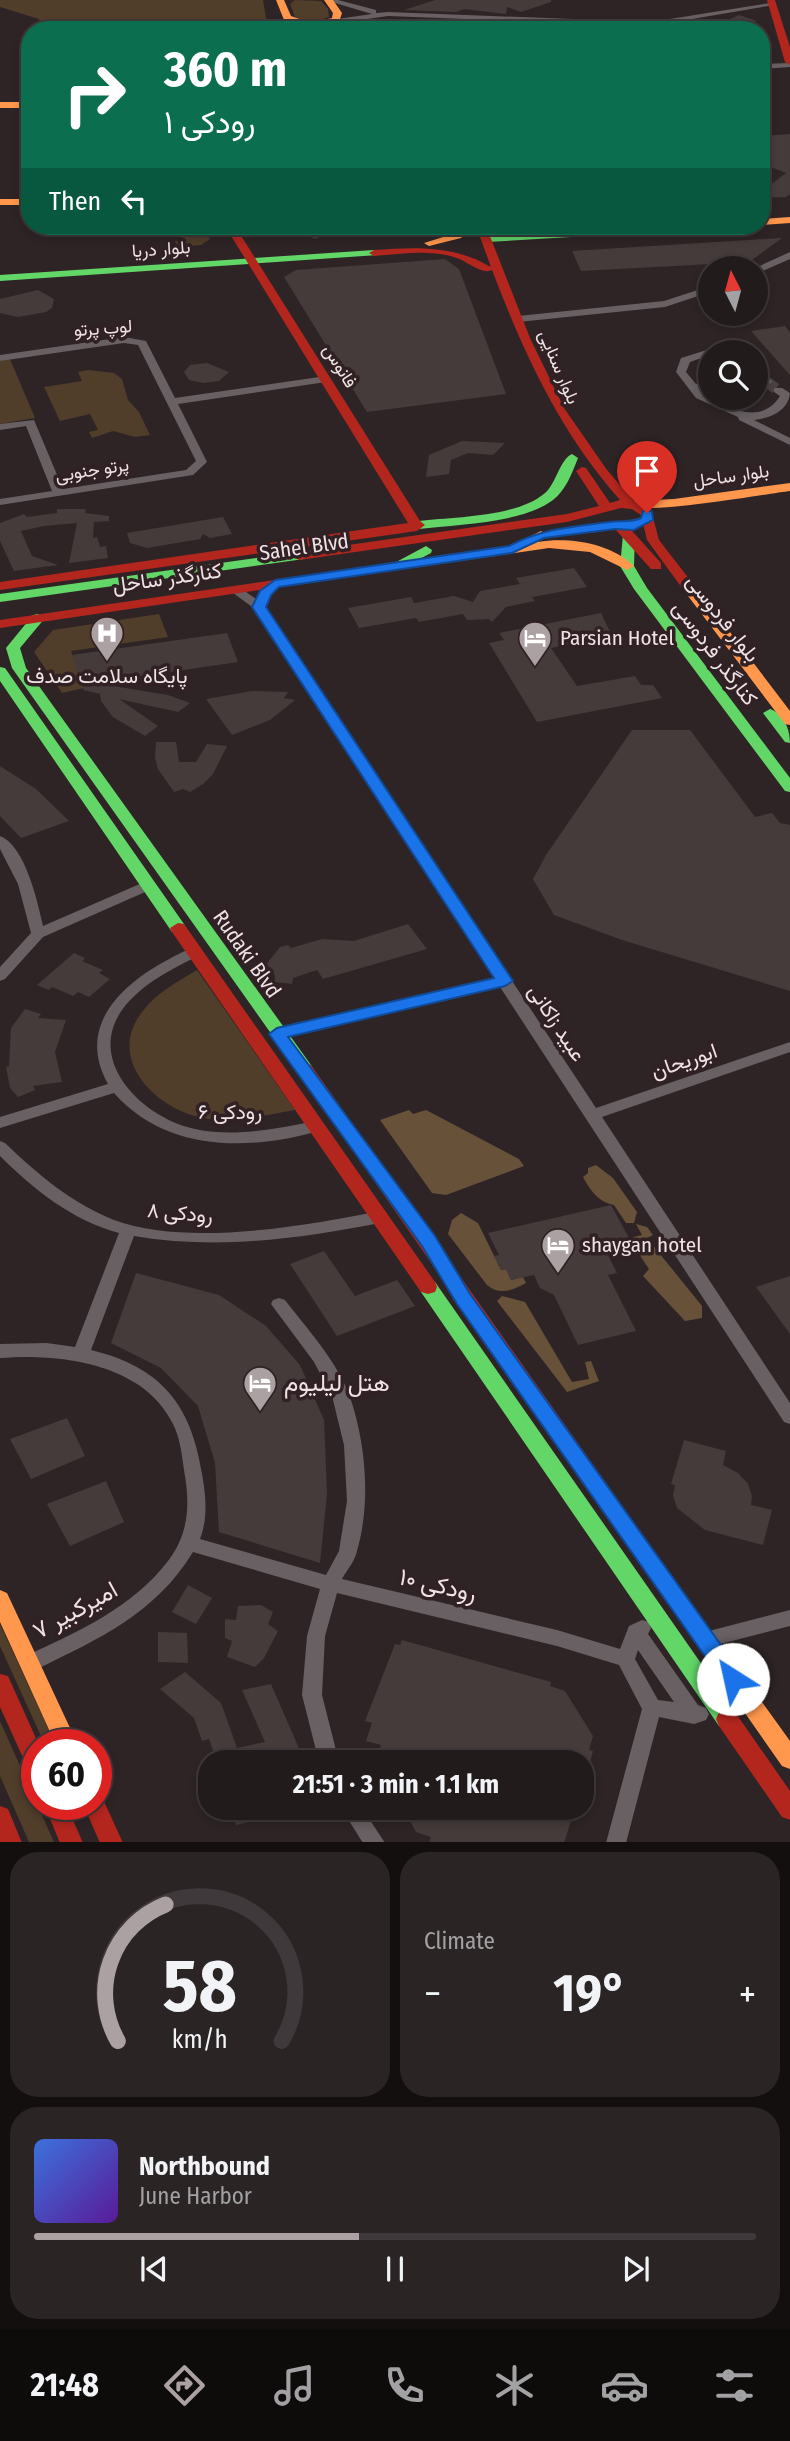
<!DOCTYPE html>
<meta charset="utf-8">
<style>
body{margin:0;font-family:"Fira Sans Condensed",Vazirmatn,sans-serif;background:#2a2425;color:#f1f3f6;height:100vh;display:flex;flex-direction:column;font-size:26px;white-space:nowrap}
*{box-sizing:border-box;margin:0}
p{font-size:23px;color:#a2a1a3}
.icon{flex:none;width:38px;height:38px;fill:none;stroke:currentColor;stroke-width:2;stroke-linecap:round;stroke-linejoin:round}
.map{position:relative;height:1842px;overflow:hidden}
.sheet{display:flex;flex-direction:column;gap:10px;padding:10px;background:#130f0f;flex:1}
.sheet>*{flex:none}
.banner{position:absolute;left:21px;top:21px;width:749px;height:214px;border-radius:28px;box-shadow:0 4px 10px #0003,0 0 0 2px #3f393b;background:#0b6e4f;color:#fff;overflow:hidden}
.needle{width:46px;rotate:354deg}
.buttons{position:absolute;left:698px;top:256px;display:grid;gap:14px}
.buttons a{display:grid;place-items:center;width:70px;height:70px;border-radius:50%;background:#221b1c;box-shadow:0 4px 10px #0003,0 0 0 2px #3f393b;font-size:35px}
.speed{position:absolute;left:21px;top:1729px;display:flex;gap:14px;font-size:35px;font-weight:700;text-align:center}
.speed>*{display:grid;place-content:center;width:91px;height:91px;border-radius:50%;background:#221b1c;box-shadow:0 4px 10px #0003,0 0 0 2px #3f393b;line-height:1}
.speed .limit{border:10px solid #d22;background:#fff;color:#111}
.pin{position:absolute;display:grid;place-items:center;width:60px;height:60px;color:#fff;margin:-72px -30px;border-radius:50% 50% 50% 0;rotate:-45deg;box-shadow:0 0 7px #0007}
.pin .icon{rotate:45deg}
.me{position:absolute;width:77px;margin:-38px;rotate:325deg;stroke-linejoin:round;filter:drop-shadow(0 0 5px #0008)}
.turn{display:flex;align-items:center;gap:24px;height:147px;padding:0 28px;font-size:32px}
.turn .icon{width:91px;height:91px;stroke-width:2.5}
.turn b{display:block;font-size:49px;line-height:60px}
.then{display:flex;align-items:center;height:66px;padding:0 28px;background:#0003;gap:14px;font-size:26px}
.big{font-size:52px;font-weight:700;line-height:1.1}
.sheet .tile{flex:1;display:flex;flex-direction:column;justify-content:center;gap:10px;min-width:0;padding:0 24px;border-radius:28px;background:#2a2425}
.sheet .dial{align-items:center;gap:0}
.dial svg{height:182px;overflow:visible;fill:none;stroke:#3f393b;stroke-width:7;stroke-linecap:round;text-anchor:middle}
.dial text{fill:#f1f3f6;stroke:none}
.song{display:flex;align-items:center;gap:21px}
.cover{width:84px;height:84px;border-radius:10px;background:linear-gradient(135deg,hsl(220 70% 55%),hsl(270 70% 35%))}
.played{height:7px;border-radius:4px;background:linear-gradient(90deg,#aba0a2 45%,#3f393b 45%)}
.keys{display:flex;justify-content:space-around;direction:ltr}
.heat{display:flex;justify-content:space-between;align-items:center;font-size:38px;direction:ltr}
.sheet .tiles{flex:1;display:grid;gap:10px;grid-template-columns:1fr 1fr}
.tile:last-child{grid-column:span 2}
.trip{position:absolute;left:198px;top:1750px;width:396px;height:70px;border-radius:28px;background:#221b1c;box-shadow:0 4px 10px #0003,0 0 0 2px #3f393b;font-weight:700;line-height:70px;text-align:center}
.dock{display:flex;height:112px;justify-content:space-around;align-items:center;background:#0e0b0b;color:#a2a1a3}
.dock .icon{width:49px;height:49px}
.dock .current{color:#aba0a2}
.dock b{font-size:32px;color:#f1f3f6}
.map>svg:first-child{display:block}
.green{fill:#503d2a}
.forest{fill:#685139}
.building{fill:#463b3b}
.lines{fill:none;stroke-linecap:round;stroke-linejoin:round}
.street-tunnel{stroke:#4b4143;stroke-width:11;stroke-dasharray:11 5;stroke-linecap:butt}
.street{fill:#686062;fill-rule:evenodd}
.fast{fill:#63d668;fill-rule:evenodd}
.slow{fill:#ff974d;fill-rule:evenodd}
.jam{fill:#b3261e;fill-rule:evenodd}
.route{fill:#1a73e8;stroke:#114b97;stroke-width:2}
.labels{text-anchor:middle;stroke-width:7;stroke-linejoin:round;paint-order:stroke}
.far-street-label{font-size:18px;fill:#eee3e5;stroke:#312124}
.street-label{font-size:21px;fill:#eee3e5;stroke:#312124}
.poi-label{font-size:21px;fill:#eee3e5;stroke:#312124;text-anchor:start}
.near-poi-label{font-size:24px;fill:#eee3e5;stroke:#312124;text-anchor:start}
.near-street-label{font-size:24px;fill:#eee3e5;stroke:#312124}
</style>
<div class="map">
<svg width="790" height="1843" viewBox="0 0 790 1843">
<rect width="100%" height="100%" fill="#2e2426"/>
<!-- green -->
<path class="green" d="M0 0H263L266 18 280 30H38L39 19 0 7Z
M295 0 321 1 328 9 329 17 311 23 295 17 290 4Z
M165 226H203L210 239 201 245 178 247 175 241 184 240 181 234 171 235Z
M10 359 35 418 0 424V361Z
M88 370 114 373 122 379 128 400 139 412 150 435 135 437 113 431 92 438 89 432 98 430 90 414 60 421 44 387 82 381 78 372Z
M159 614 168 637 71 651 84 688 62 693 34 652 53 630Z
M197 970 295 1110C267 1115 238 1122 210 1119 160 1114 104 1061 142 1012 156 993 177 982 197 970Z
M0 1624 56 1745H45L0 1646Z
M0 1721 54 1842H29L0 1776Z"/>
<!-- forest -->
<path class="forest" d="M409 1110 413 1114 426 1110 519 1159 524 1166 446 1195 432 1193 380 1120Z
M596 1165 613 1178 637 1212 634 1223H626L614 1205C598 1202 590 1190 583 1177L588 1173V1168Z
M461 1213 478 1223 501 1270 506 1269 511 1280 523 1277 526 1283C513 1290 500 1296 487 1285L448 1234 452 1220Z
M636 1224 647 1227 653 1235 647 1238 702 1306V1318L685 1321 643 1276 649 1269 641 1257 633 1237 642 1235Z
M502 1296 525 1302 572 1382 589 1379 585 1362 591 1361 599 1381 567 1392 497 1301Z"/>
<!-- building -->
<path class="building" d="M435 0H551V2L521 12 507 7 506 14 464 9 456 12 404 10Z
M739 15 757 21 735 30H704Z
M790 134V194L786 197 761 198V192L786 173 761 163V136Z
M286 226H347L315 239Z
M782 238 749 262 581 271 572 251Z
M445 259 459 269 506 394 367 412 284 277 296 270Z
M38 290 54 299 52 308 46 312 18 317 0 313V299Z
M785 326 790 333V375L751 331Z
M207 363 229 372 219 381 203 383 189 380 184 372 190 365Z
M462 441 505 443 493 455 468 453 451 460 449 474 426 477 429 455Z
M57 509H86L85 513 109 516V521L94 522 93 538 97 537 100 547 106 546 108 558 69 563 77 523 44 526 21 531 32 556 58 565 14 571 0 541V523L24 514 27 517 57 513Z
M223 517 232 534 210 538 203 534 200 539 147 548 130 543 127 533Z
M574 568 587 587 532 597 535 601 506 607 492 622 489 619 467 620 463 614 419 622 416 618 359 628 348 608 411 597 414 603 454 596 473 602 480 591 520 584 516 578Z
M601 613 612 636 551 648 577 686 635 676 641 685H653L662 698 537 722 489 643 504 640 499 633Z
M227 633 238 662 95 683 168 695 190 703 178 712 119 699 158 726 145 736 113 717 101 701 100 694 83 690 84 684 81 685 72 655Z
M252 691 288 692 284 698 295 700 270 720 232 735 206 699Z
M632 730H690L755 817 772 813 780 823 790 825V991L622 940 554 915 533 879 546 855Z
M156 742H176L179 762H196L207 744 227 746 213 774 203 784 190 792 183 789 174 792 158 769 155 758Z
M0 766 36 789 69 821 21 838 0 816Z
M408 924 427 949 323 979 317 970 293 978 292 984 275 982V975L265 966 280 947 288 945 291 948 322 939 354 941Z
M74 953 85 958 82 961 103 970 99 973 110 979 89 997 78 992 73 996 52 987 49 990 37 985Z
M25 1009 41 1014 38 1018 66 1020 55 1052 62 1082 33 1086 35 1090 18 1097 10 1088 6 1067 9 1066 11 1028Z
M611 1205 635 1249 608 1255 617 1273 608 1275 636 1331 578 1345 554 1295 540 1288 534 1275 511 1280 506 1269 501 1270 494 1256 499 1255 488 1233Z
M324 1251 355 1296 397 1280 415 1306 337 1336 290 1264Z
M136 1273 219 1295 266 1326 300 1365 324 1420 327 1494 320 1563 219 1532 215 1463 198 1406 161 1368 111 1343Z
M790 1276V1334L756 1287Z
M67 1418 85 1456 31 1479 10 1439Z
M684 1440 726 1451 723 1465 738 1473 748 1484 752 1496 751 1505 772 1510 763 1545 705 1530 677 1508 673 1495 675 1485 671 1484Z
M106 1481 124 1522 70 1546 47 1504Z
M188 1585 212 1598 196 1624 172 1612Z
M261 1605 273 1612 268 1624 278 1631 264 1658 255 1667 227 1657 232 1641 225 1638V1619L236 1620 238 1606Z
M158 1632 187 1633 188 1663 158 1662Z
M402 1640 551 1682 550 1686 565 1691 593 1736 589 1750 593 1751 590 1762H375L381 1745 366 1741 372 1723 365 1721 395 1644 400 1645Z
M185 1672 221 1703 237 1748 265 1742 242 1690 271 1684 304 1760 217 1762 209 1739 202 1741 194 1718 160 1689Z
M230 1808H262L266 1818 236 1825Z
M403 1808H575L564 1843H429L431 1837 416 1832Z"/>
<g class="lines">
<!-- street-tunnel -->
<path class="street-tunnel" d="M767 382 778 390"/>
<!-- street -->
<path class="street" d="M325 0H338L376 10V13L388 12 651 22 770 3 774 5 651 26 388 16 333 24H330V20L372 14Z
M790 63V67L761 69V64Z
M790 252V259L756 274 755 268Z
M710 286V292L665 307 518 322 513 319 518 316 664 301Z
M124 337 146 341 175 398 326 376 331 379 326 382 178 404 207 462 193 475 0 505V499L52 491 26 426 0 430V424L34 420 63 489 186 470 196 461 138 345 124 343 0 361V355Z
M748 343 753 346 752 348 732 352H710V355L690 362 686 372 696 384 710 378V385L702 389 706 394C729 410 762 425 780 396L774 392V388H782L790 393C788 411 771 418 754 420L790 438V445L739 420 738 417 696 398 676 372 681 358 710 349Z
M756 376 771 380 772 382 767 385 756 382Z
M275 580 281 584 269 595 265 607 596 1108 790 1042V1052L602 1117 790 1403V1424L784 1422 500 987 277 1039 270 1034 277 1029 495 979 255 609 229 590 231 587H239L256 599 260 591Z
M0 836C25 845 38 903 43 926L142 883 147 882 154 886 152 889 43 937 5 979 0 981V967L31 933 18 884 0 849Z
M195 947 200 949 202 952 200 955C172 969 141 984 122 1010 85 1063 145 1119 195 1129 236 1138 278 1128 317 1121L322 1122 325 1126 322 1130C251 1151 167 1153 114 1093L0 1128V1117L108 1084C78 1031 115 990 160 964 171 958 183 951 195 947Z
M0 1141 5 1143C37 1174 73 1204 114 1220 187 1247 305 1226 380 1211L386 1213 388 1217 386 1221 380 1223C298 1239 217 1250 134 1236L91 1350C161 1367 191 1404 202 1474 206 1496 208 1518 200 1539L326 1575 339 1551 347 1501 344 1445 332 1396 314 1362 271 1304 273 1300 279 1298 285 1300C308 1330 337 1361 350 1397 366 1444 371 1503 357 1551 355 1561 347 1570 342 1579L557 1630 620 1649 629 1626 642 1620 649 1622 651 1628 648 1634 698 1705 706 1708 709 1714 706 1720 694 1724 659 1717 626 1843H606L642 1709 619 1665 557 1646 337 1593 325 1636 322 1695 339 1762H319L302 1695 307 1636 320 1589 193 1552C156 1613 99 1639 37 1669L30 1671 23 1669 21 1663 23 1657C76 1633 132 1608 168 1561 188 1535 190 1507 185 1476 182 1458 181 1440 173 1424 144 1363 59 1353 0 1358V1344L47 1343 75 1347 119 1233C73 1221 33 1189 0 1156ZM638 1650 674 1702 658 1700 635 1659Z
M790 1610V1626L705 1648 698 1646 696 1640 698 1634 705 1632Z
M341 1808H362L385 1843H363Z"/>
<!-- fast -->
<path class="fast" d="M657 226H711L706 229 487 242 482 239 487 236Z
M374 250 379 253 378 255 0 281V275Z
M572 454 578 458C572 473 566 490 553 500 521 524 457 524 419 529L413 525 419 521C454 517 518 517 545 493 556 484 560 459 572 454Z
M629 531 635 535 634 566 647 588 790 778V792L785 791 634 589 620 566 623 535Z
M426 546 432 550 431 553 399 570H389L387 567Z
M299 552 306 556 304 559 0 602V594Z
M38 614 45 618 20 648 26 668 311 1065 313 1069 311 1073H299L12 668 6 648 33 615Z
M0 667 5 668 184 924 186 928 184 932H172L0 681Z
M770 709C784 714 790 729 790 743L785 742 763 713Z
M428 1280 435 1282 735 1712 738 1719 735 1726 727 1729 719 1726 421 1292 419 1287 421 1282Z"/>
<!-- slow -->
<path class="slow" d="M276 0H284L291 16 311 23 332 18 333 13 324 0H333L342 13 339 22 311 29 284 20Z
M0 102H30V108H0Z
M0 199H30V205H0Z
M790 217V223L761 225V219Z
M462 226H473L461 238 429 246 424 243 453 234Z
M790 483V491C765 494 642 516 629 505L635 501 674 499Z
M541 531 547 535 538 542C569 537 610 543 634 566L627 570 590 552 549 548 412 568 405 564 412 560 510 546Z
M690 585 695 586 790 711V725L785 724 685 592V586Z
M647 1548 654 1551 790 1741V1769L782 1766 640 1563 637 1557 640 1551Z
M0 1590 7 1593 78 1745H56L0 1622Z"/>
<!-- jam -->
<path class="jam" d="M767 0H775L790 47V65L785 62Z
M225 226H235L420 521 425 525 417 531 0 590V582L408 523Z
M476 226H486L530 338 564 408 607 470 634 501 651 510 659 540 697 589 695 592H685L647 540 641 515 632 509 621 508 567 522 299 560 292 556 299 552 567 514 599 506 576 471 582 467 586 468 610 503 620 500C560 432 524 354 492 270 482 275 468 262 457 258 431 249 401 254 374 256L369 253 374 250C417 247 453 245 491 267Z
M615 521 625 523 661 563V569H651L615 529 567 535 561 531 567 527Z
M412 560 417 561V567L0 628V620Z
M178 923 184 924 435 1282 437 1287 435 1292 428 1294 421 1292 172 932 170 928Z
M305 1063 311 1065 654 1551 657 1557 654 1563 647 1566 640 1563 299 1073 297 1069 299 1065Z
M0 1674 8 1676 39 1745H37V1774L29 1771 0 1707Z
M727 1709 735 1712 790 1791V1820L782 1817 719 1726 716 1719 719 1712Z
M96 1795 102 1797 123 1843H100L83 1804H96Z
M44 1804H66L83 1843H60Z
M0 1806 8 1809 22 1843H0Z"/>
</g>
<!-- route -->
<path class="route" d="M643 511H652L653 520 634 530 615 529 544 538 512 553 279 587 271 595 266 607 513 981 505 986 288 1037 435 1236 470 1294 741 1673 744 1679 741 1686 733 1689 726 1686 457 1304 422 1246 269 1034 277 1028 494 978 252 607 260 591 275 580 509 546C544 528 571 527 609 522 620 520 630 523 641 518Z"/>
<!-- icons -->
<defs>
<symbol id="hospital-pin" viewBox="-11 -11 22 30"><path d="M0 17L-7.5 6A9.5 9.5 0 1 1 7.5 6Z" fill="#aba0a2" stroke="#312124"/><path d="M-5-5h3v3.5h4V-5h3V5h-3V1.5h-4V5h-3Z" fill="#fff"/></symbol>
<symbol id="hotel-pin" viewBox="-11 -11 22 30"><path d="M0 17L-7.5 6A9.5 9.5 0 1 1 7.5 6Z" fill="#aba0a2" stroke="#312124"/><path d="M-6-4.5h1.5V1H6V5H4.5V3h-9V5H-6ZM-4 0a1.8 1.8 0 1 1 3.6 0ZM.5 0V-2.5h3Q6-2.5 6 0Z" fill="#fff"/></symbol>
</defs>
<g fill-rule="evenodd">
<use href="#hospital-pin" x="88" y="614" width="38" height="52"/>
<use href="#hotel-pin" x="516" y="619" width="38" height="52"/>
<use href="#hotel-pin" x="539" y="1226" width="38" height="52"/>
<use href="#hotel-pin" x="241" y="1364" width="38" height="52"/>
</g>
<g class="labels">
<!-- far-street labels -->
<g class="far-street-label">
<text transform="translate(161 249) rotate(-4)" y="6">بلوار دریا</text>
<text transform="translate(103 328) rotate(-4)" y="6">لوپ پرتو</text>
<text transform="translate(340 366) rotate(58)" y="6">فانوس</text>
<text transform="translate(559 367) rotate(67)" y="6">بلوار سنایی</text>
<text transform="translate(92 470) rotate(-9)" y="6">پرتو جنوبی</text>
<text transform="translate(731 476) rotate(-8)" y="6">بلوار ساحل</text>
</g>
<!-- street labels -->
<g class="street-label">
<text transform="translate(304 547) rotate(-8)" y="7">Sahel Blvd</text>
<text transform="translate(167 578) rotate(-8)" y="7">کنارگذر ساحل</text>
<text transform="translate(723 618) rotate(52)" y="7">بلوار فردوسی</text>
<text transform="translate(715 653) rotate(53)" y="7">کنارگذر فردوسی</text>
<text transform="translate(247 954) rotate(55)" y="7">Rudaki Blvd</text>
<text transform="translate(557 1023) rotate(57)" y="7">عبید زاکانی</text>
<text transform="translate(684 1061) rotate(-19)" y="7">ابوریحان</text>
<text x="230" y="1119">رودکی ۶</text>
<text transform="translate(180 1213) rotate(5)" y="7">رودکی ۸</text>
</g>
<!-- poi labels -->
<g class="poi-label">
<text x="560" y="645">Parsian Hotel</text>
<text x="107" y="683" text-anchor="middle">پایگاه سلامت صدف</text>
<text x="582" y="1252">shaygan hotel</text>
</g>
<!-- near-poi labels -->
<g class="near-poi-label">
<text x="284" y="1391">هتل لیلیوم</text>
</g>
<!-- near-street labels -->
<g class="near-street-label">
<text transform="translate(438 1585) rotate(13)" y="8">رودکی ۱۰</text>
<text transform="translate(75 1610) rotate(-29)" y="8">امیرکبیر ۷</text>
</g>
</g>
</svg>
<div class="buttons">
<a><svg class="needle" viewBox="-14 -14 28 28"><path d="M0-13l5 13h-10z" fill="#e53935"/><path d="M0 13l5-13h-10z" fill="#a2a1a3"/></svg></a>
<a><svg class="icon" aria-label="search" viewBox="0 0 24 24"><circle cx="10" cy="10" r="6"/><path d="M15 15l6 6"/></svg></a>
</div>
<div class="speed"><div class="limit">60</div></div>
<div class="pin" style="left:647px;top:513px;background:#d93025"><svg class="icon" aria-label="arrive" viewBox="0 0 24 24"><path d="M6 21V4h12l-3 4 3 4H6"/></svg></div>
<svg class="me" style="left:733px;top:1679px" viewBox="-20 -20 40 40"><circle r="19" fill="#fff"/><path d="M0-13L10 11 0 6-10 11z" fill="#1a73e8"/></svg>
<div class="trip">21:51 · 3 min · 1.1 km</div>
<div class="banner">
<div class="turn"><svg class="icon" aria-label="right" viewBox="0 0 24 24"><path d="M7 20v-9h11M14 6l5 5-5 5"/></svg><div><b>360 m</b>رودکی ۱</div></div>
<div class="then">Then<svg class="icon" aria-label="left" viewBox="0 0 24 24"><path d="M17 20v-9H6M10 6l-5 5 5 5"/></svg></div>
</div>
</div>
<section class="sheet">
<div class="tiles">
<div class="tile dial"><svg viewBox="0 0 100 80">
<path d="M14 69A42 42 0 1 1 86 69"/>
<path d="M14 69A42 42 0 0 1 35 9" stroke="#aba0a2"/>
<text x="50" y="56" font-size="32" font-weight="700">58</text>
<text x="50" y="72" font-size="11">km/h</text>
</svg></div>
<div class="tile"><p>Climate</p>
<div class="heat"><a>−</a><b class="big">19°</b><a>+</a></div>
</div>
<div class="tile">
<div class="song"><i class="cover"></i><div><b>Northbound</b><p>June Harbor</p></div></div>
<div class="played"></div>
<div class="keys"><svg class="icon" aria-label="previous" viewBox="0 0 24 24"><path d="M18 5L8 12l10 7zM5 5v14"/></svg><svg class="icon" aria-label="pause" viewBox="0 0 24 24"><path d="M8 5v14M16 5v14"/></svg><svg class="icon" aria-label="next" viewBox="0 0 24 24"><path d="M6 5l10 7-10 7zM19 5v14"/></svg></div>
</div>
</div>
</section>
<nav class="dock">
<b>21:48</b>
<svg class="icon current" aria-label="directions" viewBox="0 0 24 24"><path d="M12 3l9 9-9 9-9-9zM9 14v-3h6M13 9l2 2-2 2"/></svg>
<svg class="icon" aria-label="music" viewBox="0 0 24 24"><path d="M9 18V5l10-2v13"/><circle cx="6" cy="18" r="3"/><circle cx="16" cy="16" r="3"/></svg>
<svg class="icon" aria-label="phone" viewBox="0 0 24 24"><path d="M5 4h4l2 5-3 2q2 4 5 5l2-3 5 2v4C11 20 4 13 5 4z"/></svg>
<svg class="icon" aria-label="climate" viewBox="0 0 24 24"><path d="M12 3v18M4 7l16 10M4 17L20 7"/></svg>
<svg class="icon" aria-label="car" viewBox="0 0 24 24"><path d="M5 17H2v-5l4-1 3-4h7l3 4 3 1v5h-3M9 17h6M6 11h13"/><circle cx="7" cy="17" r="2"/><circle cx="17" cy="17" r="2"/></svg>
<svg class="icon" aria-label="filters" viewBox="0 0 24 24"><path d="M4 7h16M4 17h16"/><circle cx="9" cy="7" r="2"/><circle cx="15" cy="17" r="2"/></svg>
</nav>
